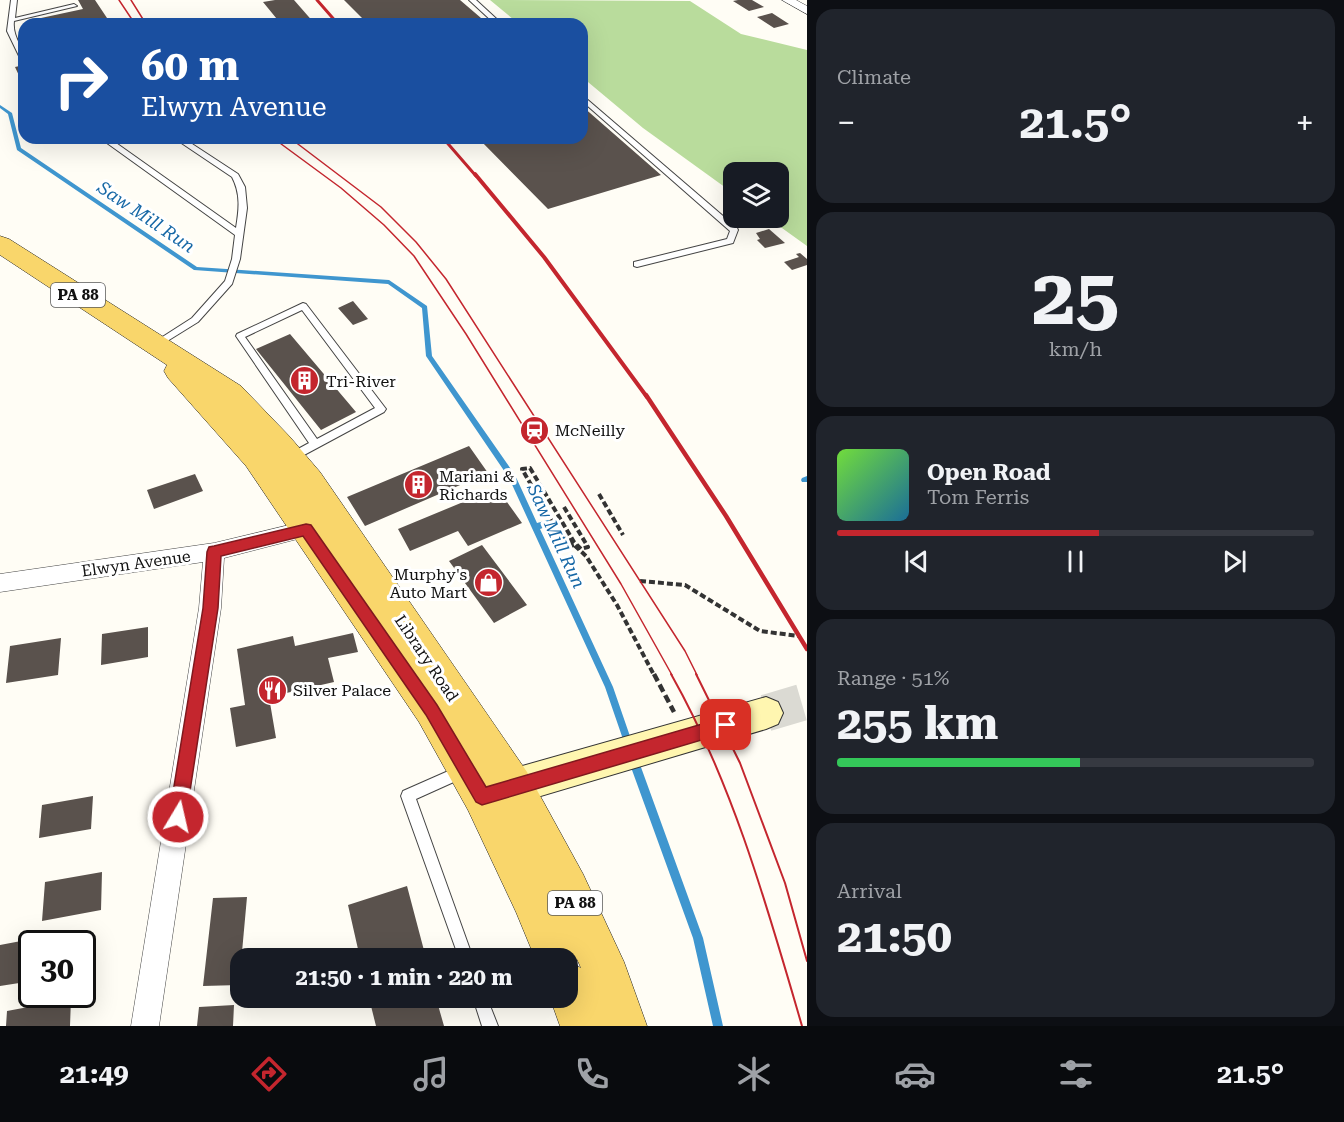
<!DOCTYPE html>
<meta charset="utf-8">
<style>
body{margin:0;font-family:"Roboto Serif",serif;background:#20242c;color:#f1f3f6;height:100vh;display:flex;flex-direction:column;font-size:22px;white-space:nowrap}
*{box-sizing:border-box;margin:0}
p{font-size:20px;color:#9ea1a6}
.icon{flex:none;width:33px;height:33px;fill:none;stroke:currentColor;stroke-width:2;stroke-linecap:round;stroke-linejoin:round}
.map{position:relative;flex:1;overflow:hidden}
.side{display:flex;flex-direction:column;gap:9px;padding:9px;background:#0d0f14;width:537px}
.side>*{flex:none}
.banner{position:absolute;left:18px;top:18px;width:570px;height:126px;border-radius:18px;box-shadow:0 6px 24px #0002;background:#1a4fa0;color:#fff;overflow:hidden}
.tools{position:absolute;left:723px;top:162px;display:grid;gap:12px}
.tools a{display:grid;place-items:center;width:66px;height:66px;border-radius:12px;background:#171b24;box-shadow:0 6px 24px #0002;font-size:30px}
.speed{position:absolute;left:18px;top:930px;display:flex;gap:12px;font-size:30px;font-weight:700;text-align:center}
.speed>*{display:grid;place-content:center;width:78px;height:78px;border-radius:50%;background:#171b24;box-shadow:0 6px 24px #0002;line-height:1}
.speed .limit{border:3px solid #111;border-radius:9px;background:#fff;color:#111}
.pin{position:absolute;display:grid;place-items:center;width:51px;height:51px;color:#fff;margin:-26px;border-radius:12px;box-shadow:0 3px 9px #0006}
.me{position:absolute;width:66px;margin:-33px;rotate:9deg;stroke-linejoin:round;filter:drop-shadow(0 0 4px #0008)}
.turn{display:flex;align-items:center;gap:21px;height:126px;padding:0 24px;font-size:27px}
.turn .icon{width:78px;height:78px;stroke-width:2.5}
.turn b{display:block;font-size:42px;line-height:51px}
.big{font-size:45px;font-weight:700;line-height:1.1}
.side .tile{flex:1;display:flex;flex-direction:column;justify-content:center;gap:9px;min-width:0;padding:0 21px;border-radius:18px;background:#20242c}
.side .dial{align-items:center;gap:0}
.dial b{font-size:78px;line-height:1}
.song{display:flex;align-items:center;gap:18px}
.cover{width:72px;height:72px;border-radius:9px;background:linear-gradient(135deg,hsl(100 70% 55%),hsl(200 70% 35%))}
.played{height:6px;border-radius:3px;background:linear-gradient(90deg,#c4262e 55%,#363941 55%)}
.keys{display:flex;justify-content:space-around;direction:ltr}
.heat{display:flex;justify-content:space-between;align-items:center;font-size:33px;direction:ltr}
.charge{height:9px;border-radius:4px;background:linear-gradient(90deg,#34c759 51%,#363941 0)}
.trip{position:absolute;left:230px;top:948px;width:348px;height:60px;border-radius:18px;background:#171b24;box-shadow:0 6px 24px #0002;font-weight:700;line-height:60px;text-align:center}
.tabs{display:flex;height:96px;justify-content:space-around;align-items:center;background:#090b0e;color:#9ea1a6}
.tabs .icon{width:42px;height:42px}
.tabs .selected{color:#c4262e}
.tabs b{font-size:27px;color:#f1f3f6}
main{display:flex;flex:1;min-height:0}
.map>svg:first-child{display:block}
.forest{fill:#b9dc9c}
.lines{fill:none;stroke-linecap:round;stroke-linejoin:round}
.stream{fill:#3f96cf;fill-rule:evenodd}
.building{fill:#5a524d}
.secondary-tunnel{stroke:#dbdad3;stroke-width:37;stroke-dasharray:37 18;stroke-linecap:butt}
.lane-casing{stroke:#444;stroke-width:2}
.street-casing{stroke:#444;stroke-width:1}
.secondary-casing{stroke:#333;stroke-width:2}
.primary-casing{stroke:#222;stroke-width:1}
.path-far1{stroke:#333;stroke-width:4;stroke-dasharray:6 3;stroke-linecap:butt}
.path{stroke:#333;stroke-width:4.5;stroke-dasharray:8 4;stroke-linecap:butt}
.lane{fill:#fff;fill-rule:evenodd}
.street{fill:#fff;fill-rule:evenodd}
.secondary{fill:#fff6b0;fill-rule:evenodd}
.primary{fill:#f9d66b;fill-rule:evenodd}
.tram-far1{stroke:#c4262e;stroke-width:1.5}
.tram{stroke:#c4262e;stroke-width:2}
.rail-far2{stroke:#c4262e;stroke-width:3}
.rail-far1{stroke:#c4262e;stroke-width:4}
.rail{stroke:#c4262e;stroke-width:4.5}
.route{fill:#c4262e;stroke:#7f191e;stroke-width:1.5}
.labels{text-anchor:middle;stroke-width:6;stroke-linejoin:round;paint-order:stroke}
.shield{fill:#fff;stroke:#585858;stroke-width:1.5}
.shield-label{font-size:15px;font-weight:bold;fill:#111}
.poi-label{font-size:16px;fill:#111;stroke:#fff;text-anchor:start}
.street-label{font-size:16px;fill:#111;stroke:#fff}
.water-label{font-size:18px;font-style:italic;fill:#1768a6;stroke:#fff}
</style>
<main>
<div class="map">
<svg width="807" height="1026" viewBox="0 0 807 1026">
<rect width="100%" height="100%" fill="#fffdf5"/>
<!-- forest -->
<path class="forest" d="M490 0 690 1 741 34 807 50V246L768 218H778V172H734L733 193 643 128 582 77V24H519Z"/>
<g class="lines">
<!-- stream -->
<path class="stream" d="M0 105 12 113 21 148 197 267 389 280 427 306 432 356 515 475 537 523 548 520 551 521 552 523 551 525 540 529 613 687 633 745 632 748 629 749 626 748 605 687 509 478 426 356 422 308 388 284 194 270 17 150 8 114 0 108Z
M807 476V482H802L801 480 802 478Z
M633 755 636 756 638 759 703 938 723 1026H713L693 938 628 759 630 756Z"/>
</g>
<!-- building -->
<path class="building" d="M78 0H95L111 24H28L27 21 83 9Z
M275 0H294L315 24H281L263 2Z
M344 0H460L488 24H368Z
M738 0H752L764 7 749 11 733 1Z
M772 13 789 24 774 28 757 17Z
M24 65V81L22 82 15 67Z
M582 106 661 175 548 209 478 138H582Z
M769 229 785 243 765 248 757 240 760 239 756 233Z
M800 253 807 259V265L792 270 784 262 799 257 796 254Z
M353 301 368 319 353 325 338 308Z
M290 334 356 412 321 430 256 349Z
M469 446 488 473 365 526 347 497Z
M195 474 203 491 154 509 147 490Z
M497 488 522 523 468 546 458 531 410 551 398 529Z
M482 545 527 605 494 623 449 561Z
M148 627V657L101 665 102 634Z
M353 633 358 652 328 658 334 682 269 697 276 738 236 747 230 708 245 705 237 649 293 636 295 646Z
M61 638 58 675 6 683 10 646Z
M93 796 91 829 39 838 42 805Z
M102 872 101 910 42 921 45 882Z
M407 886 426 958H360L348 905Z
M247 897 239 985 203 986 213 898Z
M37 938 36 944H32V981L0 986V945Z
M369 998H436L444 1026H376Z
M71 999 70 1026H6L7 1011Z
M234 1005 233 1026H197L199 1007Z"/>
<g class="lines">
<!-- secondary-tunnel -->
<path class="secondary-tunnel" d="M766 713 807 701"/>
<defs>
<path id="lane" d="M11 0H17L15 18 74 4 77 6 14 21C12 38 24 46 24 62L21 60 7 31Z
M469 0H476L502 24H495Z
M582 95 737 228 738 230 733 243 637 267 634 266V262L727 239 730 231 582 101Z
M100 138H109L236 228C239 210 241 194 232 177L174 138H183L238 174 245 187 247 208 240 259 232 284 198 322 156 348 151 345 153 343 192 318 225 281 232 259 235 235Z
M303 303 306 304 386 409 384 412 291 462 287 461 286 458 287 455 309 443 236 336 237 334ZM302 310 375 408 317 439 245 337Z
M462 765 467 766 468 771 467 776 416 799 473 958H459L401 796 403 791Z
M473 998H487L498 1026H482Z"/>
<path id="street" d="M782 0H796L807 6V14Z
M306 521 313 523 316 529 313 535 224 558 221 608 159 1026H131L199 608 203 562 0 592V574L214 543Z"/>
<path id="secondary" d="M766 697 778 702 783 713 778 724 766 729 494 810 482 804 476 792 482 780 494 774Z"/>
<path id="primary" d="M0 236 9 239 241 386 290 437 320 472 527 772 583 874 624 962 647 1026H560L550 998H567V958H535L516 912 468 810 419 722 246 466 168 378 164 371 167 365 0 255ZM577 959 581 968 575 965Z"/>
</defs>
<!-- lane casing -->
<use href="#lane" class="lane-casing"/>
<!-- street casing -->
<use href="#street" class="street-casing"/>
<!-- secondary casing -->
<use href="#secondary" class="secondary-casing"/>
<!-- primary casing -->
<use href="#primary" class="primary-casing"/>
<!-- path-far1 -->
<path class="path-far1" d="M599 494 623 535
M564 507 588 547 581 549 574 542 530 468 522 469 556 528 586 556 617 605 654 675
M563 534 553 539 561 550 574 545
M640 581 685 585 760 631 799 636"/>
<!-- path -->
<path class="path" d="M654 674 674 712"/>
<!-- lane -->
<use href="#lane" class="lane"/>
<!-- street -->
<use href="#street" class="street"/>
<!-- secondary -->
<use href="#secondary" class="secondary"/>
<!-- primary -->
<use href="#primary" class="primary"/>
<!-- tram-far1 -->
<path class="tram-far1" d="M119 0 135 24
M131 0 146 24
M273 138 341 188 384 225 414 256 466 334 621 584 672 675
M290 138 381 207 416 242 446 279 685 651 697 675"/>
<!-- tram -->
<path class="tram" d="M671 674C733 784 767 906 802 1026
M696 674 740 763 785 883 807 961"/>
<!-- rail-far2 -->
<path class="rail-far2" d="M317 0 338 24
M443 138 476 176"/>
<!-- rail-far1 -->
<path class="rail-far1" d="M475 174 544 257 647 397"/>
<!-- rail -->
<path class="rail" d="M646 395 726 516 807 649"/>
</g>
<!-- route -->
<path class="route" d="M306 524 311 525 437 705 486 787 726 717 732 720 734 725 732 731 482 805 476 802 426 715 303 536 221 556 218 608 186 817 184 823 178 826 172 823 169 817 203 608 207 552 209 547 214 546Z"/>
<!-- icons -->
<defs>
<symbol id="building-disc" viewBox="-11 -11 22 22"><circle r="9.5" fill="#c4262e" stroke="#fff"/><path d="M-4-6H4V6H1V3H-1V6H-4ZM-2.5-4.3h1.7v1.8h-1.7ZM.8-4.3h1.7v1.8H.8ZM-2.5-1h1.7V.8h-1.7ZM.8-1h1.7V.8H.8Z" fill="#fff"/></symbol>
<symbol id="station-disc" viewBox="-11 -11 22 22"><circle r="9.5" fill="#c4262e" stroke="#fff"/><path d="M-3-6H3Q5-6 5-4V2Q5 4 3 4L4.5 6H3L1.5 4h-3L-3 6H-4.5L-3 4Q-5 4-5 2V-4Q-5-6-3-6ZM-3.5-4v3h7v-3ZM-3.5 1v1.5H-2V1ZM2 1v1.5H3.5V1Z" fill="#fff"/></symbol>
<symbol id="shop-disc" viewBox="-11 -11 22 22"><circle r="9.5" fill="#c4262e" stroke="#fff"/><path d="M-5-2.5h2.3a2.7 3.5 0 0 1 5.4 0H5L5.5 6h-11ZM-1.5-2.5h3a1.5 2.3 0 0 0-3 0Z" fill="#fff"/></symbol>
<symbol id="restaurant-disc" viewBox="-11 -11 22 22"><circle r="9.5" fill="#c4262e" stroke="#fff"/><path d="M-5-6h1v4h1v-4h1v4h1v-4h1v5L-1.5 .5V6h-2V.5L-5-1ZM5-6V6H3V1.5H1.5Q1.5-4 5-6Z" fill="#fff"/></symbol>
</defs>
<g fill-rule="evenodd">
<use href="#building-disc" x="288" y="364" width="33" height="33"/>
<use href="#station-disc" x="518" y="414" width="33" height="33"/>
<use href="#building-disc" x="402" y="468" width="33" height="33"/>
<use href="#shop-disc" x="472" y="566" width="33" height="33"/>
<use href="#restaurant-disc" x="256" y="674" width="33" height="33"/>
</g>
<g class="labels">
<!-- shield labels -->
<g class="shield">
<rect x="51" y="283" width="54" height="24" rx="4.5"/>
<rect x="548" y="891" width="54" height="24" rx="4.5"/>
</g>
<g class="shield-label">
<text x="78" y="300">PA 88</text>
<text x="575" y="908">PA 88</text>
</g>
<!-- poi labels -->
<g class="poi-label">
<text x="326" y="387">Tri-River</text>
<text x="555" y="436">McNeilly</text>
<text x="439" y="482">Mariani &amp;<tspan x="439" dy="18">Richards</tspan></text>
<text x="467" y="580" text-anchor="end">Murphy's<tspan x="467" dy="18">Auto Mart</tspan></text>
<text x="293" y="696">Silver Palace</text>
</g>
<!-- street labels -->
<g class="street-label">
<text transform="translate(136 563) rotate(-8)" y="6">Elwyn Avenue</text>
<text transform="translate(427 658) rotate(56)" y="6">Library Road</text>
</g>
<!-- water labels -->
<g class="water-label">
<text transform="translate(146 217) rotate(34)" y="6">Saw Mill Run</text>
<text transform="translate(556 536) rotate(65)" y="6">Saw Mill Run</text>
</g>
</g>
</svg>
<div class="tools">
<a><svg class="icon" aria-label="layers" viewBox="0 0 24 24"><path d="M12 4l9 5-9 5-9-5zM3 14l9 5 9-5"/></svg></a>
</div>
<div class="speed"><div class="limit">30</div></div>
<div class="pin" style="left:726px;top:725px;background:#d93025"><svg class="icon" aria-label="arrive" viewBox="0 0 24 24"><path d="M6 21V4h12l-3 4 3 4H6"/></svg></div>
<svg class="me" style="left:178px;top:817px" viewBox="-20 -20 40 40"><circle r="17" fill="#c4262e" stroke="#fff" stroke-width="3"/><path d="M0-11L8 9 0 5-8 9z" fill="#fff"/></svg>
<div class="trip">21:50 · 1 min · 220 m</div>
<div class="banner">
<div class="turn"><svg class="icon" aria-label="right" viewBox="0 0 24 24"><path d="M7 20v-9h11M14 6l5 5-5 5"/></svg><div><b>60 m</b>Elwyn Avenue</div></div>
</div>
</div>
<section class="side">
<div class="tile"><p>Climate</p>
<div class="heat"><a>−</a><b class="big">21.5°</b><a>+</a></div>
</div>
<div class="tile dial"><b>25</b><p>km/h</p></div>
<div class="tile">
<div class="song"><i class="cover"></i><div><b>Open Road</b><p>Tom Ferris</p></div></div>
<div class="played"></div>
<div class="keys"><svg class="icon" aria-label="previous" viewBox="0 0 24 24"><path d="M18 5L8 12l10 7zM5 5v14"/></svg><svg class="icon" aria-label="pause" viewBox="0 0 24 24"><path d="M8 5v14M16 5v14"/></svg><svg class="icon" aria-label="next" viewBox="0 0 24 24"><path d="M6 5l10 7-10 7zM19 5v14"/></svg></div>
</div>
<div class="tile"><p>Range · 51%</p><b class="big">255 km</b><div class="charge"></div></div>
<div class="tile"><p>Arrival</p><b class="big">21:50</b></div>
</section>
</main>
<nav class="tabs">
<b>21:49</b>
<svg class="icon selected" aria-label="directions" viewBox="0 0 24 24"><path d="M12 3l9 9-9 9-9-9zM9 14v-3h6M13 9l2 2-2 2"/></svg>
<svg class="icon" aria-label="music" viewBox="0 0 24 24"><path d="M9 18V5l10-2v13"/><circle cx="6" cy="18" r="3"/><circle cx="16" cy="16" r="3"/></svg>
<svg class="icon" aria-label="phone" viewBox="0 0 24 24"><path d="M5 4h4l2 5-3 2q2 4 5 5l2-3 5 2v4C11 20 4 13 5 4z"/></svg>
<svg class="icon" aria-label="climate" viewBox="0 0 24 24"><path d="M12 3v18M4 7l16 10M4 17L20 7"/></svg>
<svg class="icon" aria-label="car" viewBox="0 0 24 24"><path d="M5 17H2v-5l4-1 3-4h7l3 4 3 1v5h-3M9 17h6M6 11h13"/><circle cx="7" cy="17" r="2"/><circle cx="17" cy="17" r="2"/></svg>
<svg class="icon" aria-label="filters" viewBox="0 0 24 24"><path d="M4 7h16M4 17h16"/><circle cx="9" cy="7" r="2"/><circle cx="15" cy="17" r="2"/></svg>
<b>21.5°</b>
</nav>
